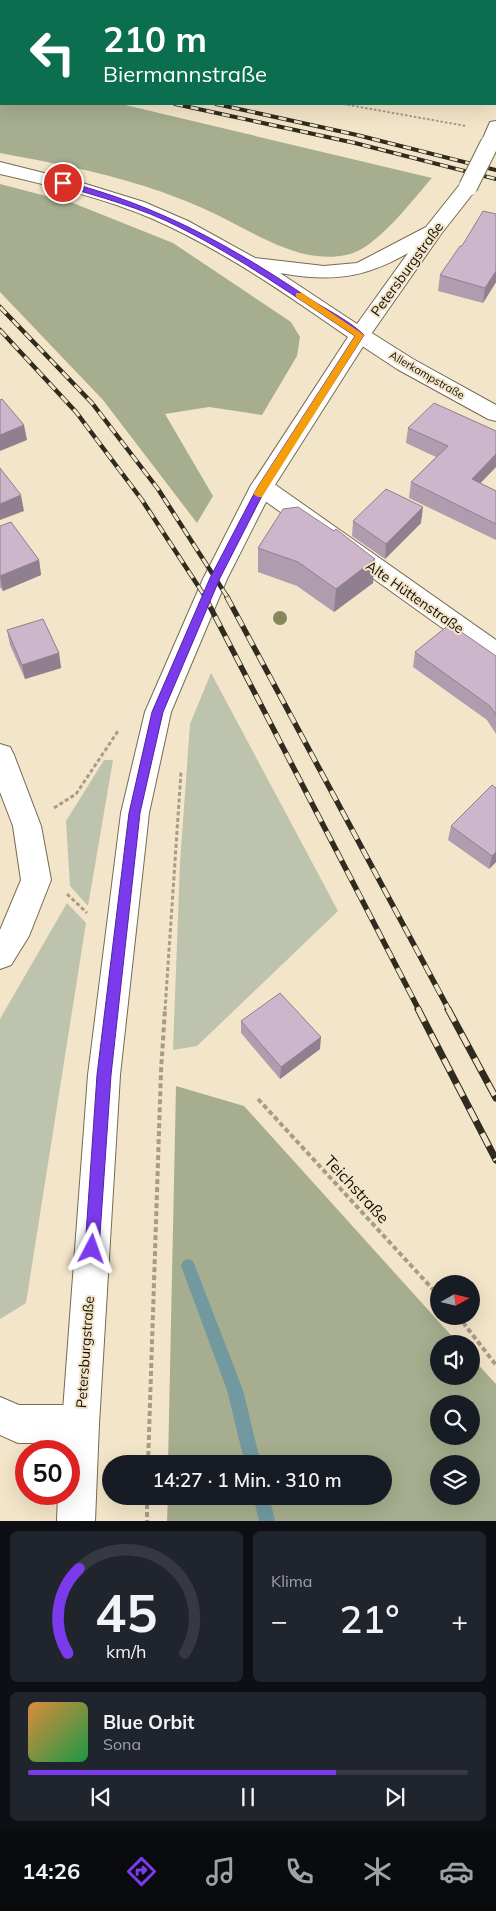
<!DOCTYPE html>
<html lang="de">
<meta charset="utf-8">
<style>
body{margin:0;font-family:Mulish,sans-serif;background:#20242c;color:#f1f3f6;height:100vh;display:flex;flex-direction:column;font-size:19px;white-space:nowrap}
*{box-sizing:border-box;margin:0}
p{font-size:16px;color:#9ea1a6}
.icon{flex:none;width:28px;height:28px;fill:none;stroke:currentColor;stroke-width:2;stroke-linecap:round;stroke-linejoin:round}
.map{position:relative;height:1521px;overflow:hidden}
.sheet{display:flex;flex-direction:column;gap:10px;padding:10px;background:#0d0f14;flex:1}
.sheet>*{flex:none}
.top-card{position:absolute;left:0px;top:0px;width:496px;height:105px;box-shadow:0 5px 20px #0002;background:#0b6e4f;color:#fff;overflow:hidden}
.needle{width:32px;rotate:82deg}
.controls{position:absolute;left:430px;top:1275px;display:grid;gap:10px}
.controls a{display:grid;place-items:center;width:50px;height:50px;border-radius:50%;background:#171b24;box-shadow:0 5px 20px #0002;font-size:25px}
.speed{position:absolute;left:15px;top:1440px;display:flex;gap:10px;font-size:25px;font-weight:700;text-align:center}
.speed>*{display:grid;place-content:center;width:65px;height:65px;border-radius:50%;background:#171b24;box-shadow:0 5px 20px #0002;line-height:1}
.speed .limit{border:8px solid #d22;background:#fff;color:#111}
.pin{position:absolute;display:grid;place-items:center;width:42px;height:42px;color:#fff;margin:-21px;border:2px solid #fff;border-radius:50%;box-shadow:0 1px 5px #0007}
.me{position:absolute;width:55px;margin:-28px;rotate:4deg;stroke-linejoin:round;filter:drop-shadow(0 0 4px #0008)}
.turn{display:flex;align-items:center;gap:18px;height:105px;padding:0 20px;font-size:22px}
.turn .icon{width:65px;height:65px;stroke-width:2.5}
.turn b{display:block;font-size:35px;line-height:42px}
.big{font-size:38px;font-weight:600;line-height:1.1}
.sheet .widget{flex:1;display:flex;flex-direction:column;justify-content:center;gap:8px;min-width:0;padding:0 18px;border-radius:8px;background:#20242c}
.sheet .dial{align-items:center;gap:0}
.dial svg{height:130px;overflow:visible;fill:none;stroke:#363941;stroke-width:7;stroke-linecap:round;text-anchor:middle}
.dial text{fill:#f1f3f6;stroke:none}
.song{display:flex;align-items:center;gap:15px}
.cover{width:60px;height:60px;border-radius:8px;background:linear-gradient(135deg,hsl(30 70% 55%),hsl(140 70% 35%))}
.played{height:5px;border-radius:2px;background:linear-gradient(90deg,#7c3aed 70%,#363941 70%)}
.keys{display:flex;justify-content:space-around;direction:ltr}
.heat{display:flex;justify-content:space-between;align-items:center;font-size:28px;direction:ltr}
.sheet .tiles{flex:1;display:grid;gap:10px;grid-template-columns:1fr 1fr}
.widget:last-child{grid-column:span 2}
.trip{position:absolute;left:102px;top:1455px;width:290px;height:50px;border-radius:25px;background:#171b24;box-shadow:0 5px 20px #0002;font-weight:600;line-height:50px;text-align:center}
.dock{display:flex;height:80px;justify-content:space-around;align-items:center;background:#090b0e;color:#9ea1a6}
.dock .icon{width:35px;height:35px}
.dock .selected{color:#7c3aed}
.dock b{font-size:22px;color:#f1f3f6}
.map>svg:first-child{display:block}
.green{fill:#bdc3ac}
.forest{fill:#a6ae8f;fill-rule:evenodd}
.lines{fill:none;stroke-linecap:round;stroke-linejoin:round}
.stream{fill:#72999f;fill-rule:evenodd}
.street-casing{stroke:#766a51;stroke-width:2}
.secondary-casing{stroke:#766a51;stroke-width:2}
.path-far2{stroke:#a79d87;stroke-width:2;stroke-dasharray:2.5 2;stroke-linecap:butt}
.path-far1{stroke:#a79d87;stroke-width:3;stroke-dasharray:4 2.5;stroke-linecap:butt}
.path{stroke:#a79d87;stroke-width:4;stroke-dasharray:5 3;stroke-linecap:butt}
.street{fill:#fff;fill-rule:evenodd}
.secondary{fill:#fff;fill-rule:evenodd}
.rail-far3-casing{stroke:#302b1f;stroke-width:4}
.rail-far2-casing{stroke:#302b1f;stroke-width:4.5}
.rail-far1-casing{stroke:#302b1f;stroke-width:5.5}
.rail-casing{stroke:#302b1f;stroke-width:7}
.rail-far3{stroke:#f3e5c9;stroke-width:2.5;stroke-dasharray:8;stroke-linecap:butt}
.rail-far2{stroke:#f3e5c9;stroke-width:3;stroke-dasharray:9;stroke-linecap:butt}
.rail-far1{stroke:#f3e5c9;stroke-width:4;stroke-dasharray:11;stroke-linecap:butt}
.rail{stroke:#f3e5c9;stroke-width:5;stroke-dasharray:14;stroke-linecap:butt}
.secondary-bridge-casing{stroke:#766a51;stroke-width:20;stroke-linecap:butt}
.secondary-bridge{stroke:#fff;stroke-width:18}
.tree{fill:#87855a}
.wall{fill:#b09caf}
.shaded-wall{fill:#907f8e}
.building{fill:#cdb5cb;stroke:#907f8e}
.route{fill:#7c3aed;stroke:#51269a}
.slow{fill:#f59e0b}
.labels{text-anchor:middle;stroke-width:4;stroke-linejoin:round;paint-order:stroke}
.far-street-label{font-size:11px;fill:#120e05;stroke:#f3e5c9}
.street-label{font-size:14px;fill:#120e05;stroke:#f3e5c9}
.near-street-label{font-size:16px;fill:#120e05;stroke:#f3e5c9}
</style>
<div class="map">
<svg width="496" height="1521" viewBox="0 0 496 1521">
<rect width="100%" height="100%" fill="#f3e5c9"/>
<!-- green -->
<path class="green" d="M211 673 338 911 197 1046 173 1050 180 863 190 724Z
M104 760H113L88 906 70 886 66 821Z
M67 903 86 923 26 1303 0 1319V1019Z"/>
<!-- forest -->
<path class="forest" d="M0 75 1 104H121L432 178C411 201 377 249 346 255 299 265 252 231 211 212 190 202 166 193 144 186 97 171 48 162 0 153Z
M0 184 73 203 173 243 291 322 300 337 297 356 262 415 209 407 165 414 213 496 197 523 103 400 0 292Z
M176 1086 244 1106 459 1344H439V1376H471V1357L496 1384V1521H167L168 1496H384V1464H168ZM439 1404H471V1436H439ZM439 1464H471V1496H439Z"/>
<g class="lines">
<!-- stream -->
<path class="stream" d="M188 1259 193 1261 243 1390 261 1464H245L227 1390 181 1266 183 1261Z
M253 1496H269L275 1521H259Z"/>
<defs>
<path id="street" d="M360 328 367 330 413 359 496 405V421L488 419 397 369 353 340 349 335 353 330Z
M262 479 270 481 496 640V663L487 660 254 493 250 487 254 481Z
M0 744 10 747 14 755 41 826 51 880 29 936 11 965 0 969V930L21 880 13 826 0 792Z
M0 1397 19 1405H80L93 1411 99 1424 93 1437 80 1443H18L0 1435Z"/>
<path id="secondary" d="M468 0H484V1H468Z
M495 39H496V53H495Z
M496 121V147H484L481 143 490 122Z
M0 162 76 181 144 202 188 221 255 258 324 266 357 263 426 227 461 183H475L478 187 441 234 369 337 273 488 227 579 171 712 149 813 120 1075 99 1424 95 1521H57L58 1494H69V1451H60L88 1075 121 813 145 712 203 579 250 487 348 337C286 294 223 250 153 219 104 198 52 186 0 174ZM408 253 357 324 280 273C331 282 363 279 408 253Z"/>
</defs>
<!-- street casing -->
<use href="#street" class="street-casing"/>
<!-- secondary casing -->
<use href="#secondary" class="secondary-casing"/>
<!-- path-far2 -->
<path class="path-far2" d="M343 104 466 126"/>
<!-- path-far1 -->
<path class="path-far1" d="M54 808 76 794 118 731
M67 894 87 913
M165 1010 181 772"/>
<!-- path -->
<path class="path" d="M258 1099 439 1296
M458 1316 496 1365
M148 1464 161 1071 165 1009
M147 1496V1521"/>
<!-- street -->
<use href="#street" class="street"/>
<!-- secondary -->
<use href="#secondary" class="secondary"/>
<defs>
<path id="rail-far3" d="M175 104 355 143 496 179
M216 104 357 135 496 170"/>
<path id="rail-far2" d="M0 307 92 403 158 489 228 598
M0 330 76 412 142 500 206 598"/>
<path id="rail-far1" d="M205 597 419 1010
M227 597 449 1010"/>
<path id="rail" d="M418 1009 496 1160
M448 1009 496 1098"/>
</defs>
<!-- rail-far3 casing -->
<use href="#rail-far3" class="rail-far3-casing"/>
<!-- rail-far2 casing -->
<use href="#rail-far2" class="rail-far2-casing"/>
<!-- rail-far1 casing -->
<use href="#rail-far1" class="rail-far1-casing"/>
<!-- rail casing -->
<use href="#rail" class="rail-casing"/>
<!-- rail-far3 -->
<use href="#rail-far3" class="rail-far3"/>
<!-- rail-far2 -->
<use href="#rail-far2" class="rail-far2"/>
<!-- rail-far1 -->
<use href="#rail-far1" class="rail-far1"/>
<!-- rail -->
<use href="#rail" class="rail"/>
<defs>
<path id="secondary-bridge" d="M468 187 490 143"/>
</defs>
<!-- secondary-bridge casing -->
<use href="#secondary-bridge" class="secondary-bridge-casing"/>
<!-- secondary-bridge -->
<use href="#secondary-bridge" class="secondary-bridge"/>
</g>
<!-- trees -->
<circle class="tree" cx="280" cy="618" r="7"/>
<!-- wall -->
<path class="wall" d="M169 0H199V1H169Z
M440 275 496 282 483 303 438 291Z
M408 428 496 431V467L480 483 496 491V540L409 498 411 482 436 457 406 443Z
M353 521 421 523 385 559 352 536Z
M0 526 39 560 41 575 3 591 0 587Z
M258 548 373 583 334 612 297 586 258 572Z
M7 630 59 653 61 668 25 679 10 645Z
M415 652 496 656V734L487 720 413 667Z
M496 788V862L489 869 448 840 451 826Z
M241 1021 320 1049 280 1079 241 1033Z"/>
<!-- shaded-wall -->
<path class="shaded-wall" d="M496 271V282L483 303 485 288Z
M24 425 27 440 0 451V435Z
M496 454V467L469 495 472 479Z
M21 495 24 511 0 520V504Z
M423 507 421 523 385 559 386 544Z
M375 559 373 583 334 612 336 589Z
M39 560 41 575 3 591 0 576Z
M59 653 61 668 25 679 22 665Z
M496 852V862L489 869 492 856Z
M321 1037 320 1049 280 1079 281 1067Z"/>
<!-- building -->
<path class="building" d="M284 0H314V1H284Z
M399 0H431L432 1H399Z
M483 211 496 214V271L485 288 440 275 460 246H462Z
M2 399 24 425 0 435V400Z
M434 403 496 431V454L472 479 496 491V524L411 482 448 446 408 428Z
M0 468 21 495 0 504Z
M386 489 423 507 386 544 353 521Z
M298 507 334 531 336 529 375 559 336 589 298 562 258 548 283 509Z
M11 522 39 560 0 576V526Z
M43 619 59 653 22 665 7 630Z
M450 624 496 656V715L490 706 415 652Z
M492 785 496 788V852L492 856 451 826Z
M280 993 321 1037 281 1067 241 1021Z"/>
<!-- route -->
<path class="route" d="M63 181C157 205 230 245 310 299 327 310 350 321 364 335L266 488 220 578 163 712 140 813 111 1075 99 1249 97 1254 92 1257 87 1254 85 1249 97 1075 129 813 152 712 210 578 257 488 355 336C297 298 241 258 179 227 142 208 100 197 60 185L59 183Z"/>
<!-- slow -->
<path class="slow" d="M296 293H302L364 335 262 497H258L253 494 355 336 296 297Z"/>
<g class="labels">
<!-- far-street labels -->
<g class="far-street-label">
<text transform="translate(427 375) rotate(30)" y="4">Allerkampstraße</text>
</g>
<!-- street labels -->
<g class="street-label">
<text transform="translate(407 269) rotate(-54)" y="5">Petersburgstraße</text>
<text transform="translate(415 597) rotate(35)" y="5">Alte Hüttenstraße</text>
<text transform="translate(85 1352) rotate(-86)" y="5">Petersburgstraße</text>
</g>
<!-- near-street labels -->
<g class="near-street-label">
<text transform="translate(357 1189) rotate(47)" y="6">Teichstraße</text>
</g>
</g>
</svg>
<div class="controls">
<a><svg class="needle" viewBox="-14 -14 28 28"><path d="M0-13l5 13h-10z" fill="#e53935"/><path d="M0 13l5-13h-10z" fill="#9ea1a6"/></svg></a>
<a><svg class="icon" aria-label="sound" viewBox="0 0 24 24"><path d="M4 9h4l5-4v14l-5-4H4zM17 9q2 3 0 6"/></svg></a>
<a><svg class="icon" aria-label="search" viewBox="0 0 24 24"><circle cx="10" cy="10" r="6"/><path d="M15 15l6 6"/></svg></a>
<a><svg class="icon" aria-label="layers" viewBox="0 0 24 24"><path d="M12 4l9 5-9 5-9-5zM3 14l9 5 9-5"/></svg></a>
</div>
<div class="speed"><div class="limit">50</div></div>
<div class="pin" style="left:63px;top:183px;background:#d93025"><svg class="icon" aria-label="arrive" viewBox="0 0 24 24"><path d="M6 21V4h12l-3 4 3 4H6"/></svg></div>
<svg class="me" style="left:92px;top:1249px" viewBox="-20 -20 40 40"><path d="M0-17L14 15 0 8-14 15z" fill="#7c3aed" stroke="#fff" stroke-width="4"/></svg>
<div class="trip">14:27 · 1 Min. · 310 m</div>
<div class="top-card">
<div class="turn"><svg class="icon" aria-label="left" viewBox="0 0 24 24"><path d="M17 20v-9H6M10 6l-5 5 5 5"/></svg><div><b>210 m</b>Biermannstraße</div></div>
</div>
</div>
<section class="sheet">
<div class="tiles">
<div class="widget dial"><svg viewBox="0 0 100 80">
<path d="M14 69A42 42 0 1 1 86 69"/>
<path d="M14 69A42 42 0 0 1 21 17" stroke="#7c3aed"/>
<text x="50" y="56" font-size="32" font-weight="700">45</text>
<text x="50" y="72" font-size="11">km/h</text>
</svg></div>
<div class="widget"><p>Klima</p>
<div class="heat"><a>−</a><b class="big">21°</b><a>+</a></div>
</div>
<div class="widget">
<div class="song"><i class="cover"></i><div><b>Blue Orbit</b><p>Sona</p></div></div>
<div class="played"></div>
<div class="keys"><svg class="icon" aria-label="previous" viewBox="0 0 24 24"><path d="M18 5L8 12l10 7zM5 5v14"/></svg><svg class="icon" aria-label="pause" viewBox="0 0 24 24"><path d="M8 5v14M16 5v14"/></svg><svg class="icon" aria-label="next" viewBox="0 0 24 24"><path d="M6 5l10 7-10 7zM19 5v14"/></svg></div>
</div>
</div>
</section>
<nav class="dock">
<b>14:26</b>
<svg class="icon selected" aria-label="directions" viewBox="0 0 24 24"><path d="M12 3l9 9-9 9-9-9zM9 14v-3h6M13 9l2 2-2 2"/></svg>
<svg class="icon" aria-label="music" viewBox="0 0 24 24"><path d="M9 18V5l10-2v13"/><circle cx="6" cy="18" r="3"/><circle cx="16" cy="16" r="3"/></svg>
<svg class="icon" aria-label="phone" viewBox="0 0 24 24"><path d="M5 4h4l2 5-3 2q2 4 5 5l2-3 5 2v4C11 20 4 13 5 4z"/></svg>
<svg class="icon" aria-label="climate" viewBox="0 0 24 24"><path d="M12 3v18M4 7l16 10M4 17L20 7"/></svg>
<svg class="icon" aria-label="car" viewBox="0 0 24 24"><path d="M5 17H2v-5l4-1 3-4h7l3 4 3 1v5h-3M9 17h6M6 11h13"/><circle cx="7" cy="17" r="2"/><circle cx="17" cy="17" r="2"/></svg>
</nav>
